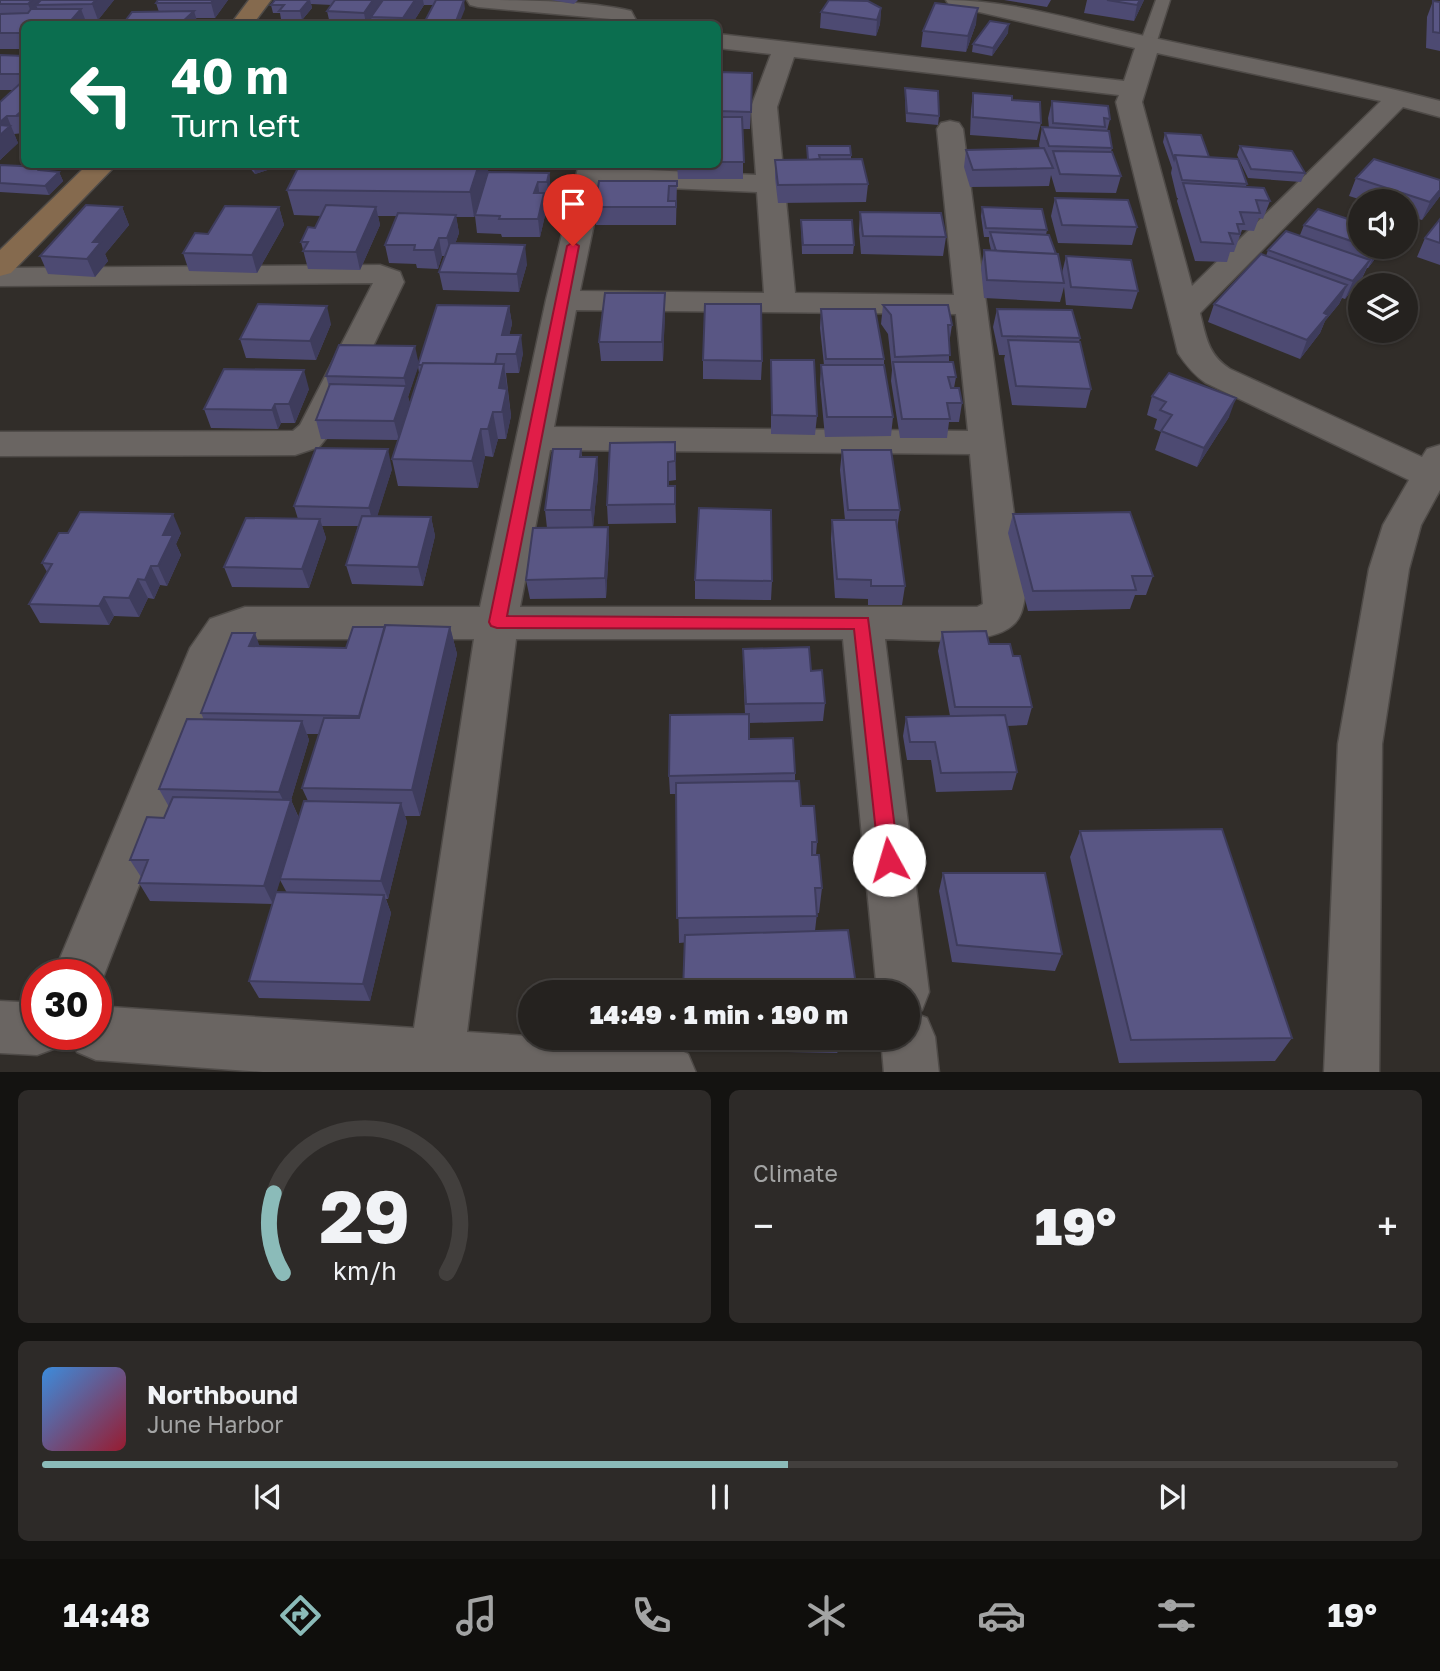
<!DOCTYPE html>
<meta charset="utf-8">
<style>
body{margin:0;font-family:"Golos Text",sans-serif;background:#2d2a28;color:#f1f3f6;height:100vh;display:flex;flex-direction:column;font-size:26px;white-space:nowrap}
*{box-sizing:border-box;margin:0}
p{font-size:23px;color:#a3a4a4}
.icon{flex:none;width:38px;height:38px;fill:none;stroke:currentColor;stroke-width:2;stroke-linecap:round;stroke-linejoin:round}
.map{position:relative;height:1072px;overflow:hidden}
.panel{display:flex;flex-direction:column;gap:18px;padding:18px;background:#141311;flex:1}
.panel>*{flex:none}
.top-card{position:absolute;left:21px;top:21px;width:700px;height:147px;border-radius:10px;box-shadow:0 2px 5px #0004,0 0 0 2px #423f3d;background:#0b6e4f;color:#fff;overflow:hidden}
.fabs{position:absolute;left:1348px;top:189px;display:grid;gap:14px}
.fabs a{display:grid;place-items:center;width:70px;height:70px;border-radius:50%;background:#25221f;box-shadow:0 2px 5px #0004,0 0 0 2px #423f3d;font-size:35px}
.speed{position:absolute;left:21px;top:959px;display:flex;gap:14px;font-size:35px;font-weight:700;text-align:center}
.speed>*{display:grid;place-content:center;width:91px;height:91px;border-radius:50%;background:#25221f;box-shadow:0 2px 5px #0004,0 0 0 2px #423f3d;line-height:1}
.speed .limit{border:10px solid #d22;background:#fff;color:#111}
.pin{position:absolute;display:grid;place-items:center;width:60px;height:60px;color:#fff;margin:-72px -30px;border-radius:50% 50% 50% 0;rotate:-45deg;box-shadow:0 0 7px #0007}
.pin .icon{rotate:45deg}
.me{position:absolute;width:77px;margin:-38px;rotate:354deg;stroke-linejoin:round;filter:drop-shadow(0 0 5px #0008)}
.turn{display:flex;align-items:center;gap:24px;height:147px;padding:0 35px;font-size:32px}
.turn .icon{width:91px;height:91px;stroke-width:2.5}
.turn b{display:block;font-size:49px;line-height:60px}
.big{font-size:52px;font-weight:800;line-height:1.1}
.panel .card{flex:1;display:flex;flex-direction:column;justify-content:center;gap:10px;min-width:0;padding:0 24px;border-radius:10px;background:#2d2a28}
.panel .dial{align-items:center;gap:0}
.dial svg{height:182px;overflow:visible;fill:none;stroke:#423f3d;stroke-width:7;stroke-linecap:round;text-anchor:middle}
.dial text{fill:#f1f3f6;stroke:none}
.song{display:flex;align-items:center;gap:21px}
.cover{width:84px;height:84px;border-radius:10px;background:linear-gradient(135deg,hsl(210 70% 55%),hsl(350 70% 35%))}
.played{height:7px;border-radius:4px;background:linear-gradient(90deg,#8bbbb9 55%,#423f3d 55%)}
.keys{display:flex;justify-content:space-around;direction:ltr}
.heat{display:flex;justify-content:space-between;align-items:center;font-size:38px;direction:ltr}
.panel .tiles{flex:1;display:grid;gap:18px;grid-template-columns:1fr 1fr}
.card:last-child{grid-column:span 2}
.trip{position:absolute;left:518px;top:980px;width:402px;height:70px;border-radius:35px;background:#25221f;box-shadow:0 2px 5px #0004,0 0 0 2px #423f3d;font-weight:800;line-height:70px;text-align:center}
.tab-bar{display:flex;height:112px;justify-content:space-around;align-items:center;background:#0f0e0c;color:#a3a4a4}
.tab-bar .icon{width:49px;height:49px}
.tab-bar .on{color:#8bbbb9}
.tab-bar b{font-size:32px;color:#f1f3f6}
.map>svg:first-child{display:block}
.lines{fill:none;stroke-linecap:round;stroke-linejoin:round}
.lane-casing{stroke:#4f4b48;stroke-width:3}
.street-casing{stroke:#4f4b48;stroke-width:3}
.secondary-casing{stroke:#4f4b48;stroke-width:3}
.lane{fill:#6a6562;fill-rule:evenodd}
.street{fill:#6a6562;fill-rule:evenodd}
.secondary{fill:#856a4e;fill-rule:evenodd}
.wall{fill:#4d4a72;fill-rule:evenodd}
.shaded-wall{fill:#3e3c5c}
.building{fill:#595684;stroke:#3e3c5c;stroke-width:2}
.route{fill:#e11d48;stroke:#92132f;stroke-width:2}
</style>
<div class="map">
<svg width="1440" height="1073" viewBox="0 0 1440 1073">
<rect width="100%" height="100%" fill="#312d29"/>
<g class="lines">
<defs>
<path id="lane" d="M1156 0H1170L1156 44 1148 49 1140 44Z"/>
<path id="street" d="M467 0C515 0 586 0 631 11L638 24H616L611 19 478 7 470 5Z
M946 0C1015 0 1082 23 1149 37 1246 58 1344 76 1440 101V117L1403 107 1200 313C1206 337 1208 355 1230 369L1422 457 1427 449 1440 445V490L1421 525 1409 569 1382 744 1379 1073H1324L1338 744 1369 569 1383 525 1409 480 1206 383C1194 375 1186 365 1178 353L1116 102 1119 95 794 57 777 107 795 293 954 295 937 129 941 123 950 121 959 123 963 129 1025 597C1023 606 1022 616 1015 623 992 648 917 639 885 639L929 992 922 1010 914 1013 927 1018 935 1037 939 1073H884L881 1038H908V992H877L843 639H516L467 1032 669 1045 688 1054 696 1073H277L96 1060 77 1052 70 1034H96V1006L414 1028 474 639H245L230 652 97 993 96 975H53L190 648 210 619 245 607H480L546 300 579 164H606L605 168 756 175 751 107 771 54 718 48V34L1124 81 1135 48 949 5ZM1157 53 1381 101 1192 286 1142 102ZM602 185 757 192 764 293 580 291ZM576 310 956 314 968 431 554 427ZM550 450 970 454 983 604 977 607H520Z
M380 265 400 272 404 282 332 431 319 447 295 455 0 456V432L293 431 300 425 373 283 0 286V268Z
M0 1001 37 1003V1034H62L56 1048 37 1055 0 1053Z"/>
<path id="secondary" d="M249 0H271L253 24H231Z
M88 164H117L11 273 0 276V250Z"/>
</defs>
<!-- lane casing -->
<use href="#lane" class="lane-casing"/>
<!-- street casing -->
<use href="#street" class="street-casing"/>
<!-- secondary casing -->
<use href="#secondary" class="secondary-casing"/>
<!-- lane -->
<use href="#lane" class="lane"/>
<!-- street -->
<use href="#street" class="street"/>
<!-- secondary -->
<use href="#secondary" class="secondary"/>
</g>
<!-- wall -->
<path class="wall" d="M0 0H114L98 20 24 24V49H0Z
M228 0 215 18H196L159 12 156 3Z
M275 0H436L433 5H424L412 24H373L372 21 370 24H330L327 11 332 5 311 4 312 8 302 20 281 19 280 13H273L271 5Z
M551 0H578L574 4Z
M1004 0H1051L1047 7Z
M1087 0H1144L1134 21 1084 13Z
M1433 1 1440 2V51L1426 48 1427 17Z
M881 8 880 24 876 36 820 28 821 12Z
M976 24 966 52 921 47 923 31Z
M1008 33 992 56 972 52 973 44Z
M0 55 24 71V133L14 134 18 143 0 160V102L13 90H0Z
M718 72 752 73 750 129H743V179H678L677 164H718Z
M905 88 939 116 938 125 906 122 905 97Z
M973 93 1012 100 1041 123 1037 140 970 135 971 110Z
M1052 101 1110 119 1107 131 1112 148 1111 152 1121 176 1116 193 1056 192 1051 175 1049 186 970 187 964 167 966 150 1040 149 1039 145 1042 127 1049 128 1048 118Z
M1165 133 1209 157 1247 184 1246 186 1270 201 1263 219 1259 218 1254 231 1242 230 1234 252H1230L1227 262 1195 261 1177 201 1178 198H1177L1171 173 1172 168 1163 142Z
M807 146 851 155V159L868 184 866 202 778 203 775 178V160H807Z
M1240 146 1305 173 1301 182 1248 178 1237 155Z
M234 164H286L255 174 247 165 238 168Z
M490 164 480 198 549 173 551 191 549 200H545L546 211 540 237H502L501 234 477 233 475 216 474 217H456L459 233 455 244 527 264 519 292 443 290 439 272 445 256H442L438 269 417 268 416 264 389 263 385 245 397 216H378L380 225 360 270 308 269 301 242 315 228 321 216 294 215 287 190Z
M0 165 42 167 44 171 59 172 63 181 49 195 0 192Z
M1356 178 1440 180V196L1422 220 1405 215V201H1365L1349 196Z
M677 181 676 225H596L595 207Z
M1055 198 1137 227 1132 245 1058 243 1051 216Z
M122 207 129 225 105 254 108 261 95 277 48 274 40 256Z
M279 207 284 225 257 273 189 271 183 253 208 234Z
M982 207 1047 230 1046 235 1062 273 1066 256 1138 291 1132 309 1066 305 1064 287 1060 302 984 298 981 268 984 250H991L989 241V237H984L981 216Z
M860 212 946 237 943 256 861 254 859 230Z
M1440 219V265L1417 257 1425 238Z
M801 220 854 245 853 254H802Z
M1360 223V247H1383L1381 251 1368 268H1367L1362 278 1345 299 1342 298 1339 304 1325 321 1320 333 1300 359 1208 322 1214 304 1266 256 1268 250 1300 235 1304 225Z
M883 305 952 325 949 344V362L956 377 954 388 962 403 959 422H949L947 438H900L891 381 892 370 888 334 881 324Z
M509 306 512 324 509 335 523 353 519 373H506L511 416 506 439H498L493 457 485 456 478 488 398 486 392 459 398 440 321 439 316 420 329 387 326 376 418 363ZM418 366 419 373 410 403 408 397Z
M821 309 884 359V365L893 417 891 436 825 437 820 384 821 365H824L820 328Z
M997 309 1080 338 1079 342 1091 389 1086 408 1012 405 1004 359 1005 355H999L993 327Z
M665 311 663 361H601L599 342Z
M331 324 316 360 246 358 240 339Z
M703 360 762 361 761 380 703 379Z
M771 360 817 416 815 435 771 434Z
M309 389 295 423H281L278 429 211 428 204 409Z
M1152 396 1229 417 1197 467 1155 450 1161 432 1154 429 1157 419 1147 415Z
M675 442 676 480 669 481V486H675L676 523 608 524 607 505Z
M581 449 582 457H597L598 476 593 527H608L609 546 606 598 530 599 526 580 547 528 545 510Z
M842 450 900 510 897 529 905 586 902 605H868V599L835 598 831 539 832 520H845L840 470Z
M392 469 377 516 431 517 435 536 423 586 352 584 346 565 358 526H322L326 538 309 588 232 587 224 567 298 519 294 506Z
M1013 514 1153 576 1146 595H1135L1130 609 1028 611 1008 533Z
M181 533 176 544 181 555 167 586 160 585 154 599 148 598 139 617 114 616 109 625 40 623 29 604 47 572 42 563Z
M695 580 772 581 771 600 695 599Z
M385 627H450L457 654 420 816H405L407 822 388 899H386L391 913 370 1001 259 998 249 981 273 904 150 901 139 883 141 877 130 860 164 818 169 807 159 789 204 720 201 713 260 646 346 648ZM307 734H319L302 788 308 801 299 818 291 800 309 740ZM280 880 287 893 276 892Z
M942 632 989 644 1013 656 1032 707 1027 725 1007 726 1017 772 1012 790 936 792 931 760H907L903 736 906 717 950 716 938 651Z
M743 649 811 671 825 703 823 721 749 723V739L795 773V781L801 806 817 842 816 855 822 888 819 913H817L815 931 679 943 676 794H670L669 776 745 714 743 668Z
M1080 831 1292 1038 1275 1061 1119 1063 1070 857Z
M943 873 1062 954 1055 971 952 962 939 891Z
M682 1038H847L837 1053 682 1050Z"/>
<!-- shaded-wall -->
<path class="shaded-wall" d="M32 0H52L36 5 40 14 34 20 28 4Z
M96 0H114L98 20 92 4Z
M213 0H228L215 18 211 3Z
M310 0 312 8 302 20 300 11Z
M373 0H386L371 17 372 21 370 24H366L364 13Z
M415 0H423L424 5 412 24H404L403 18Z
M464 0 465 9 459 24H455Z
M1140 0H1144L1134 21 1137 5Z
M881 8 880 24 876 36 877 20Z
M978 8 976 24 966 52 968 36Z
M81 9 87 24H68Z
M194 11 198 24H180Z
M1009 24 1008 33 992 56 993 48Z
M7 116 18 143 0 160V122Z
M237 164H247V165L238 168Z
M253 164H286L255 174Z
M479 164H490L474 217 470 192Z
M59 172 63 181 49 195 45 186Z
M549 173 551 191 549 200 547 182Z
M538 182 540 200 534 193Z
M1440 190V196L1438 199 1422 220 1430 202Z
M544 193 546 211 540 237 538 219Z
M122 207 129 225 105 254 108 261 95 277 87 259 93 242Z
M279 207 284 225 257 273 252 255Z
M376 207 380 225 360 270 356 252Z
M456 215 459 233 451 256 447 238Z
M439 238 442 256 438 269 434 250Z
M525 245 527 264 519 292 517 274Z
M1378 247H1383L1381 251 1368 268Z
M1370 260 1362 278 1345 299 1353 281Z
M1347 285 1339 304 1325 321 1320 333 1300 359 1307 340 1324 313Z
M665 293V311L663 361 662 342Z
M327 306 331 324 316 360 310 341Z
M509 306 512 324 505 353 502 335Z
M521 335 523 353 519 373 516 354Z
M415 346 419 365 408 397 404 378Z
M504 364 511 416 506 439 499 388Z
M304 370 309 389 295 423 289 404Z
M406 386 410 405 399 440 394 421Z
M1236 398 1229 417 1197 467 1204 448Z
M275 404 281 423 278 429 272 410Z
M493 412 498 439 493 457 488 429Z
M481 429 485 456 478 488 472 461Z
M388 449 392 469 374 527 369 508Z
M597 457 598 476 593 529 591 510Z
M173 514 181 533 176 544 181 555 167 586 158 566 163 535Z
M431 517 435 536 423 586 418 567Z
M320 519 326 538 309 588 302 569Z
M608 527 609 546 606 598 605 578Z
M151 566 160 585 154 599 145 580Z
M138 579 148 598 139 617 129 598Z
M104 597 114 616 109 625 99 606Z
M450 627 457 654 420 816 412 790Z
M255 633 262 653 249 646Z
M302 721 309 740 288 810 279 792Z
M291 800 299 819 273 904 264 886Z
M401 803 407 822 388 899 381 881Z
M384 895 391 913 370 1001 363 984Z
M839 1038H847L837 1053Z"/>
<!-- building -->
<path class="building" d="M0 0H32L28 4H0Z
M41 0H96L92 4 36 5Z
M158 0H213L211 3H156Z
M275 0H309L300 11H279L284 5H271Z
M335 0H373L364 13 327 11Z
M383 0H415L403 18 371 17Z
M436 0H464L455 24 424 23Z
M829 0 868 1 881 8 877 20 821 12Z
M1107 0H1140L1137 5Z
M1433 1 1440 2V33L1433 32Z
M935 3 978 8 968 36 923 31Z
M31 9H81L68 24H24V33H0V14L28 13Z
M194 11 180 24H123L132 12Z
M990 21 1009 24 993 48 973 44Z
M0 55 24 56V71L22 74H0Z
M718 72 752 73 751 112 718 111Z
M24 80V109L17 116H7L0 122V102Z
M905 88 938 91 939 116 907 113Z
M973 93 1012 96V100L1040 102 1041 123 973 117Z
M1052 101 1108 106 1110 119 1104 118 1105 127 1053 123Z
M24 109V116L17 115Z
M718 117H742L744 162H718Z
M0 125 10 126 0 135Z
M1042 127 1109 131 1112 148 1049 146Z
M1165 133 1201 135 1209 157 1175 155 1174 159Z
M807 146H850L851 155H819L820 159 808 160Z
M1240 146 1292 151 1305 173 1251 169Z
M1044 148 1053 168 973 170 966 150Z
M1053 151 1112 152 1121 176 1060 174Z
M1175 155 1238 159 1247 184 1182 180Z
M862 159 868 184 778 185 775 160Z
M1374 159 1440 180V190L1430 202 1356 178Z
M300 164H479L470 192 287 190Z
M0 165 42 167 39 170 59 172 45 186 0 183Z
M488 172 549 173 547 182H538L534 193H544L538 219H499L500 216 475 215Z
M599 181H677V186H669L668 201H676V207H595Z
M1183 183 1264 188 1270 201 1256 200 1260 213 1240 212 1244 224H1237L1240 234 1229 233 1233 244 1201 242Z
M1055 198 1128 200 1137 227 1062 225Z
M86 205 122 207 93 242H101L87 259 40 256Z
M326 205 376 207 356 252 303 251 308 242H301L308 227 315 228Z
M225 206 279 207 252 255 183 253 195 233 208 234Z
M982 207 1042 209 1047 230 986 228Z
M1318 209 1360 223V244L1304 225Z
M860 212 941 213 946 237 863 236Z
M398 213 456 215 447 238H439L434 250H414L415 245H385Z
M1440 219V243L1425 238Z
M801 220H852L854 245H803Z
M1286 231 1370 260 1353 281 1268 250Z
M990 232 1049 235 1056 254 996 251Z
M450 243 525 245 517 274 439 272Z
M984 250 1058 254 1064 283 987 280Z
M1261 254 1347 285 1324 313 1328 315 1307 340 1214 304Z
M1066 256 1131 260 1138 291 1071 287Z
M605 293H665L662 342H599Z
M258 304 327 306 310 341 240 339Z
M705 304H761L762 361 703 360Z
M437 305 509 306 502 335H521L516 354H497L495 364 423 363 422 365H418Z
M883 305H948L952 325H948L950 355 895 357 891 315Z
M821 309H875L884 359H826Z
M997 309 1072 310 1080 338 1002 336Z
M1008 340 1080 342 1091 389 1016 386Z
M339 345 415 346 404 378 326 376Z
M771 360H814L817 416 772 415Z
M893 362H953L956 377H948L951 388H959L962 403H947L950 419H902Z
M423 363 504 364 499 388 507 389 502 412H493L488 429H481L472 461 392 459Z
M821 365H884L893 417H827Z
M224 369 304 370 289 404H275L272 410 204 409Z
M1169 373 1236 398 1204 448 1161 431 1172 415 1160 410 1166 402 1152 396Z
M330 384 406 386 394 421 316 420Z
M675 442V461L668 462V486H675V504L607 505 610 443Z
M316 448 388 449 369 508 294 506Z
M553 449H581L580 457H597L591 510H545Z
M842 450H891L900 510H848Z
M699 508 771 510 772 581 695 580Z
M80 512 173 514 163 535H173L158 566H151L145 580 138 579 129 598 104 597 99 606 29 604 52 564 42 563 59 533H68Z
M1130 512 1153 576H1132L1136 590 1033 591 1013 514Z
M362 516 431 517 418 567 346 565Z
M246 518 320 519 302 569 224 567Z
M832 520H896L905 586H871V580L837 579Z
M608 527 605 578 526 580 533 528Z
M385 625 450 627 412 790 302 788 324 718H359Z
M353 627H385L359 716 201 713 232 633H255L249 646 346 648Z
M986 631 989 644H1010L1013 656H1020L1032 707H955L942 632Z
M809 647 811 671 822 670 825 703 746 704 743 649Z
M749 714V739L793 738 795 773 669 776 670 715Z
M1005 715 1017 772 941 773 935 742H910L906 717Z
M187 719 302 721 279 792 159 789Z
M799 781 801 806H814L817 842H812V855H819L822 888H815L817 916 677 918 676 783Z
M173 797 291 800 264 886 139 883 148 860H130L147 817 164 818Z
M304 801 401 803 381 881 280 879Z
M1222 829 1292 1038 1131 1040 1080 831Z
M943 873H1045L1062 954 957 945Z
M276 892 384 895 363 984 249 981Z
M848 930 857 992H683L685 935Z"/>
<!-- route -->
<path class="route" d="M573 242 579 246 507 616 868 618 899 860 896 867 889 869 882 867 879 860 854 629 497 628 491 626 489 622 567 246Z"/>
</svg>
<div class="fabs">
<a><svg class="icon" aria-label="sound" viewBox="0 0 24 24"><path d="M4 9h4l5-4v14l-5-4H4zM17 9q2 3 0 6"/></svg></a>
<a><svg class="icon" aria-label="layers" viewBox="0 0 24 24"><path d="M12 4l9 5-9 5-9-5zM3 14l9 5 9-5"/></svg></a>
</div>
<div class="speed"><div class="limit">30</div></div>
<div class="pin" style="left:573px;top:246px;background:#d93025"><svg class="icon" aria-label="arrive" viewBox="0 0 24 24"><path d="M6 21V4h12l-3 4 3 4H6"/></svg></div>
<svg class="me" style="left:889px;top:860px" viewBox="-20 -20 40 40"><circle r="19" fill="#fff"/><path d="M0-13L10 11 0 6-10 11z" fill="#e11d48"/></svg>
<div class="trip">14:49 · 1 min · 190 m</div>
<div class="top-card">
<div class="turn"><svg class="icon" aria-label="left" viewBox="0 0 24 24"><path d="M17 20v-9H6M10 6l-5 5 5 5"/></svg><div><b>40 m</b>Turn left</div></div>
</div>
</div>
<section class="panel">
<div class="tiles">
<div class="card dial"><svg viewBox="0 0 100 80">
<path d="M14 69A42 42 0 1 1 86 69"/>
<path d="M14 69A42 42 0 0 1 10 34" stroke="#8bbbb9"/>
<text x="50" y="56" font-size="32" font-weight="700">29</text>
<text x="50" y="72" font-size="11">km/h</text>
</svg></div>
<div class="card"><p>Climate</p>
<div class="heat"><a>−</a><b class="big">19°</b><a>+</a></div>
</div>
<div class="card">
<div class="song"><i class="cover"></i><div><b>Northbound</b><p>June Harbor</p></div></div>
<div class="played"></div>
<div class="keys"><svg class="icon" aria-label="previous" viewBox="0 0 24 24"><path d="M18 5L8 12l10 7zM5 5v14"/></svg><svg class="icon" aria-label="pause" viewBox="0 0 24 24"><path d="M8 5v14M16 5v14"/></svg><svg class="icon" aria-label="next" viewBox="0 0 24 24"><path d="M6 5l10 7-10 7zM19 5v14"/></svg></div>
</div>
</div>
</section>
<nav class="tab-bar">
<b>14:48</b>
<svg class="icon on" aria-label="directions" viewBox="0 0 24 24"><path d="M12 3l9 9-9 9-9-9zM9 14v-3h6M13 9l2 2-2 2"/></svg>
<svg class="icon" aria-label="music" viewBox="0 0 24 24"><path d="M9 18V5l10-2v13"/><circle cx="6" cy="18" r="3"/><circle cx="16" cy="16" r="3"/></svg>
<svg class="icon" aria-label="phone" viewBox="0 0 24 24"><path d="M5 4h4l2 5-3 2q2 4 5 5l2-3 5 2v4C11 20 4 13 5 4z"/></svg>
<svg class="icon" aria-label="climate" viewBox="0 0 24 24"><path d="M12 3v18M4 7l16 10M4 17L20 7"/></svg>
<svg class="icon" aria-label="car" viewBox="0 0 24 24"><path d="M5 17H2v-5l4-1 3-4h7l3 4 3 1v5h-3M9 17h6M6 11h13"/><circle cx="7" cy="17" r="2"/><circle cx="17" cy="17" r="2"/></svg>
<svg class="icon" aria-label="filters" viewBox="0 0 24 24"><path d="M4 7h16M4 17h16"/><circle cx="9" cy="7" r="2"/><circle cx="15" cy="17" r="2"/></svg>
<b>19°</b>
</nav>
